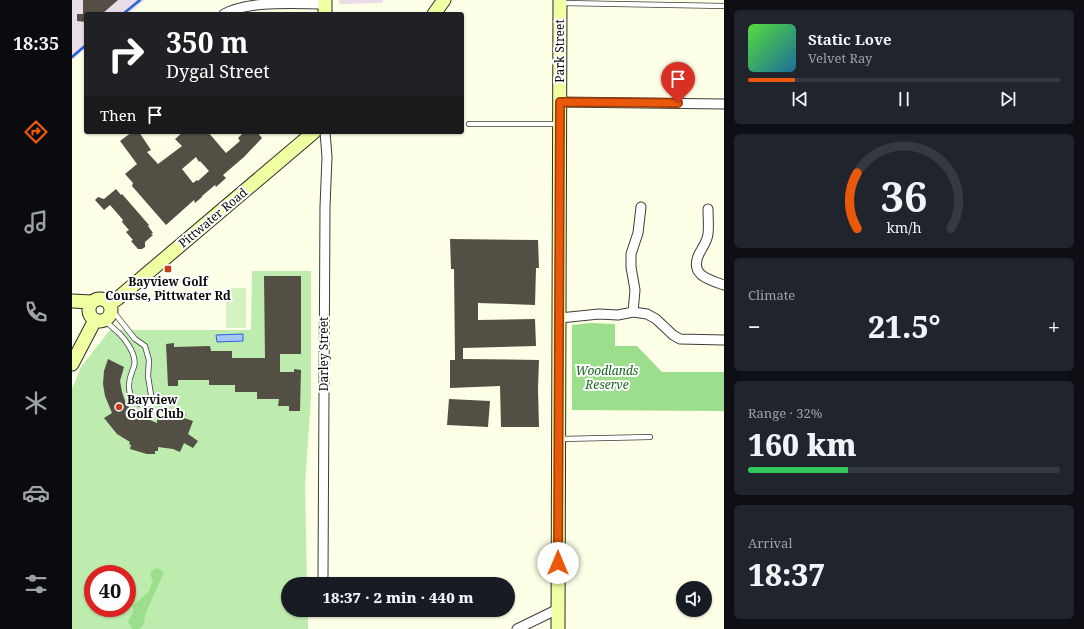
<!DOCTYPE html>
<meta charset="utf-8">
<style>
body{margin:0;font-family:"Noto Serif",serif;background:#20242c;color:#f1f3f6;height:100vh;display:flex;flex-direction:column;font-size:15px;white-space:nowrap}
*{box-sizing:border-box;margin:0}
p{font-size:13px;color:#9ea1a6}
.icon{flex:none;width:22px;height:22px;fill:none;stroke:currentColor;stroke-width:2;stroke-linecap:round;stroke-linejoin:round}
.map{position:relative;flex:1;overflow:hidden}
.panel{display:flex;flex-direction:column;gap:10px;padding:10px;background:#0d0f14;width:360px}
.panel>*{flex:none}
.guide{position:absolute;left:12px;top:12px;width:380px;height:122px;border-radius:4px;box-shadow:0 1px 3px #0004;background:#202124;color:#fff;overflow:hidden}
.fabs{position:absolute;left:604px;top:581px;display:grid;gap:8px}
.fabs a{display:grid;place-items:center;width:36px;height:36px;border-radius:50%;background:#171b24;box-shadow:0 1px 3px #0004;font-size:20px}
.speed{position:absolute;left:12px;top:565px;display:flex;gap:8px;font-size:20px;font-weight:700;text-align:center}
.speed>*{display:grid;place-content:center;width:52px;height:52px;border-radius:50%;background:#171b24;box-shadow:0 1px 3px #0004;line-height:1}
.speed .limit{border:6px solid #d22;background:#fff;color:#111}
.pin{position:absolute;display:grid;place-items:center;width:34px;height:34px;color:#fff;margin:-41px -17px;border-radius:50% 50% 50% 0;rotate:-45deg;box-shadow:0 0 4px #0007}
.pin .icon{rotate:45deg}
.me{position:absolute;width:44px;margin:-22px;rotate:0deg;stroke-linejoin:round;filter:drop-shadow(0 0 3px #0008)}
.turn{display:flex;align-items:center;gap:14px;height:84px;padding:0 16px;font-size:18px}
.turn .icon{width:52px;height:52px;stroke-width:2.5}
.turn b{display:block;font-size:28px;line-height:34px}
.then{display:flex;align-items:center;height:38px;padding:0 16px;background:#0003;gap:8px;font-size:15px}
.big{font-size:30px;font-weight:800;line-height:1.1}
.panel .widget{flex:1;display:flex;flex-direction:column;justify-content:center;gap:6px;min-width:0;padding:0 14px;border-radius:6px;background:#20242c}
.panel .dial{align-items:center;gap:0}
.dial svg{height:104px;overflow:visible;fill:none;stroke:#363941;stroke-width:7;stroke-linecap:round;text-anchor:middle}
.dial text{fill:#f1f3f6;stroke:none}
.song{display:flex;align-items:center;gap:12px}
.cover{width:48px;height:48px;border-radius:6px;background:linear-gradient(135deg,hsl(110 70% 55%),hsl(200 70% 35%))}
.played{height:4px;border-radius:2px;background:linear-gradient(90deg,#ea580c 15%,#363941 15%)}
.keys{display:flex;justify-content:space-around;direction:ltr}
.heat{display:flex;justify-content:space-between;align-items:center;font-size:22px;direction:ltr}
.charge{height:6px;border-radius:3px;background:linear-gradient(90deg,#34c759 32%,#363941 0)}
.trip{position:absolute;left:209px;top:577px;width:234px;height:40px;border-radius:20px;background:#171b24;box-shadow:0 1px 3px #0004;font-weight:800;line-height:40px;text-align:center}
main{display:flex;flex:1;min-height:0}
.dock{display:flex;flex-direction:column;width:72px;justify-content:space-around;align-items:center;background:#090b0e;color:#9ea1a6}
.dock .icon{width:28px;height:28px}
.dock .current{color:#ea580c}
.dock b{font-size:18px;color:#f1f3f6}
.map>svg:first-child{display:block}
.industrial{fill:#eadce8}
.green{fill:#bdecae;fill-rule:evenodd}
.forest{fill:#9bde8b}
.pitch{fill:#d4f3c0}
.water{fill:#a6c5fc;stroke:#2762d9}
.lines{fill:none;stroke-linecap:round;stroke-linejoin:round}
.stream{stroke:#2762d9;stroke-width:2.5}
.building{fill:#534f45;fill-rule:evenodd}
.lane-casing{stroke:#3d3d3d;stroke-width:6}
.street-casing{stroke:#3d3d3d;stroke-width:11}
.secondary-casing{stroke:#2c2c2c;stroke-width:15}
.lane{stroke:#fff;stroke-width:4.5}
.street{stroke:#fff;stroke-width:9}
.secondary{stroke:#f0ffa2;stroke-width:13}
.route-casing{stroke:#983908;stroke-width:10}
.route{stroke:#ea580c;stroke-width:7}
.poi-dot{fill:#c53d17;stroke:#fff;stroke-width:1.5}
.labels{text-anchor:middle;stroke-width:4;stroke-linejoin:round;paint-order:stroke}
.street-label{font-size:12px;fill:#0a0a0a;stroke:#fff}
.poi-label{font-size:12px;font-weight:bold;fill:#0a0a0a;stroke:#fff}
.park-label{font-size:12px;font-style:italic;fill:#16661b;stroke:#fff}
</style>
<main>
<nav class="dock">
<b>18:35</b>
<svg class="icon current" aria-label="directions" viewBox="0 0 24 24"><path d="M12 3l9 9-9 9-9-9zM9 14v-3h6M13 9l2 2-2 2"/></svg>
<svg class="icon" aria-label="music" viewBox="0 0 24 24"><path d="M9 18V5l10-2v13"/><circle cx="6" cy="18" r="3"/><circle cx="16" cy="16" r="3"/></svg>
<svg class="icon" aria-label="phone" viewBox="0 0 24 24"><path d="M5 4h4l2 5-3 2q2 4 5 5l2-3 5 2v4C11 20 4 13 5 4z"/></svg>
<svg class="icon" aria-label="climate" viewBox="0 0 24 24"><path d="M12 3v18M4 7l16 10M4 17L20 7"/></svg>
<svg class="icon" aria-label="car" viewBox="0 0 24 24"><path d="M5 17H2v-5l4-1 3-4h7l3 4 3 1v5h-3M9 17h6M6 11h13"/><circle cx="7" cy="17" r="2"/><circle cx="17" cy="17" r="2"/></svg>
<svg class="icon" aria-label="filters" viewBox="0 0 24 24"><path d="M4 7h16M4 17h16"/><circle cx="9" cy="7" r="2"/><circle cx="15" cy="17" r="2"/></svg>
</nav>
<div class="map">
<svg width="652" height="629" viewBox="0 0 652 629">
<rect width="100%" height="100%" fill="#fdffe7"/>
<!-- industrial -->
<path class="industrial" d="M0 0H73L56 14H14V48L0 60Z
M267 0H311L310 3 267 4Z"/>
<!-- green -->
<path class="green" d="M180 271H239V397L233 485 235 584H216V610H236V629H0V389L9 367 38 330H179ZM21 574H55V608H21Z"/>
<!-- forest -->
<path class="forest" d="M520 323 543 324V346H565L590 372H652V411L500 410V325Z
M85 568 92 572 73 615 72 624 67 629H61L56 622 61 612V605L76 593 81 581 79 577V571Z"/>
<!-- pitch -->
<path class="pitch" d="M154 288H174V328H154Z"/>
<!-- water -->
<path class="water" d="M171 334V341L145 342 144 335Z"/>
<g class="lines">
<!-- stream -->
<path class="stream" d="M51 14 68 0
M0 57 14 45"/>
</g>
<!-- building -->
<path class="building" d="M11 0H46L30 14H14V22L5 21V14H11Z
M60 132H67L79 150 75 152 86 164 110 146 103 139 111 132H136L154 153 168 141 166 138 172 132H185L190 138 172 157 151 175 154 178 144 187 143 185 130 196V197L123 203 122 200 94 225 60 186 61 183 53 174 65 164 48 141ZM124 157 127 162 128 161 137 171 126 181 125 180 121 183 110 169Z
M44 189 49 195 50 194 77 225 76 226 81 233 79 234 81 235 73 242V247L70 249H66L59 241 61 240 54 232 57 230 50 222 51 220 38 205 32 210 23 200 26 197 32 199Z
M378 239 466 240 467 268H464L463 305 406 303V320L463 319 464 346 391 348V359L467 360 466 389 467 427H429L428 386 378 388V360H383L382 269H379Z
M192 276H229V354H208V372H222V369L229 370 228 411H217V406H206L207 399H185V392H163V385H137V380H106V386H96L94 344 102 343V347L138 346 139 351H160V358H193Z
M36 359 52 367 48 381 50 392 54 404 64 414 85 423V415H96V410L114 414 112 418 121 421 116 434 126 441 121 448 112 443 108 452 101 449 86 447V451H83V454H75L58 449 59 445 57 444 58 442 45 434 32 418 40 413 33 396 31 384 32 371Z
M377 399 418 401 416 427 375 425Z"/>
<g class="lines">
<defs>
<path id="lane" d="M490 3 652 6
M397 124H487
M33 321C44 330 55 339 61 354 62 357 63 363 62 366 62 368 60 370 60 372 56 381 55 394 63 401 67 405 71 406 77 404L79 395 76 376 77 360 73 346 63 339 40 310
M488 439 578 437"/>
<path id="street" d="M152 14C178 0 223 4 253 4
M488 102 652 104
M636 209C636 217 637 226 636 234 635 242 630 248 627 254 617 275 637 280 652 285
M561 312 563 290 559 267V254L566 233 569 207
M488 318 527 314 546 315 561 312 575 314 584 319 601 335 608 339 652 340
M251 576 253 207 255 157 253 132
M445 629 486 609"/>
<path id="secondary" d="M253 14V0
M362 14 372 0
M17 310a11 11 0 1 1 22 0a11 11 0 1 1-22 0Z
M0 301 20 302
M38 304 45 299 242 132
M0 364 23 320
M486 629 488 0"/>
</defs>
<!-- lane casing -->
<use href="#lane" class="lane-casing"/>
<!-- street casing -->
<use href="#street" class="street-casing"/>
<!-- secondary casing -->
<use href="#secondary" class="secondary-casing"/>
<!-- lane -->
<use href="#lane" class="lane"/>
<!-- street -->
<use href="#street" class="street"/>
<!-- secondary -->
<use href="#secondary" class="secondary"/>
</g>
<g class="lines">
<defs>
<path id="route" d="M486 563 488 102 606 103"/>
</defs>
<!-- route casing -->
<use href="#route" class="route-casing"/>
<!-- route -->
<use href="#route" class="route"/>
</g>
<!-- markers -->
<g class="poi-dot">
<rect x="92" y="265" width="8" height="8" rx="2"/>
<circle cx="47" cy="407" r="4"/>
</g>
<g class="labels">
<!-- street labels -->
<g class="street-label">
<text transform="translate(488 51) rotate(-90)" y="4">Park Street</text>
<text transform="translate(141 218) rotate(-40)" y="4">Pittwater Road</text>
<text transform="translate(252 354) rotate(-90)" y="4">Darley Street</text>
</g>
<!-- poi labels -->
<g class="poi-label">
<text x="96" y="286">Bayview Golf<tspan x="96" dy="14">Course, Pittwater Rd</tspan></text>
<text x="55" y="404" text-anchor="start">Bayview<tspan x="55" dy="14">Golf Club</tspan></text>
</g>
<!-- park labels -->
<g class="park-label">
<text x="535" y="375">Woodlands<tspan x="535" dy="14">Reserve</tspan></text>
</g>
</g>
</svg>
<div class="fabs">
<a><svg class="icon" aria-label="sound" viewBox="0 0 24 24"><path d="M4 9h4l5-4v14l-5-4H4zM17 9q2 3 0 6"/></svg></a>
</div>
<div class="speed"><div class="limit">40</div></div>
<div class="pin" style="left:606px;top:103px;background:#d93025"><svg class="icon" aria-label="arrive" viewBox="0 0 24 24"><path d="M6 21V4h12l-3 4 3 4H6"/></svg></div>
<svg class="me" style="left:486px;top:563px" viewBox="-20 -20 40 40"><circle r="19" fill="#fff"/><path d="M0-13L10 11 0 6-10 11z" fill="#ea580c"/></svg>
<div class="trip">18:37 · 2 min · 440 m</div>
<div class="guide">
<div class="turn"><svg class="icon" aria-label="right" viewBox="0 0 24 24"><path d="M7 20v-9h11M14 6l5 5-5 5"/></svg><div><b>350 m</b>Dygal Street</div></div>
<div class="then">Then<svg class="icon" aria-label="arrive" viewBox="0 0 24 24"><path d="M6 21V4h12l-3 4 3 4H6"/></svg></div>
</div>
</div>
<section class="panel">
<div class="widget">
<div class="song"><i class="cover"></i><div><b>Static Love</b><p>Velvet Ray</p></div></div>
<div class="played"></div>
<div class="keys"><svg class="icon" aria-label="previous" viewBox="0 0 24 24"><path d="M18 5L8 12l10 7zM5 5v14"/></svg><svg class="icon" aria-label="pause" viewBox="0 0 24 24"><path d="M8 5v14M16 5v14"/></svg><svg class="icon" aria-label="next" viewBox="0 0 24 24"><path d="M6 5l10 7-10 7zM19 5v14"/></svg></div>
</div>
<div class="widget dial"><svg viewBox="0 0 100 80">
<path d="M14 69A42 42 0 1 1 86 69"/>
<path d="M14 69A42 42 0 0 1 14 26" stroke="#ea580c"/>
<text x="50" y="56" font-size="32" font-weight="700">36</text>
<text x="50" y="72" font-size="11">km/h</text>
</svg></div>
<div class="widget"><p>Climate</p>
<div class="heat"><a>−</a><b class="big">21.5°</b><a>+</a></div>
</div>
<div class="widget"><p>Range · 32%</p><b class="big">160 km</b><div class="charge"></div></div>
<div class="widget"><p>Arrival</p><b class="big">18:37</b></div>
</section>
</main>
